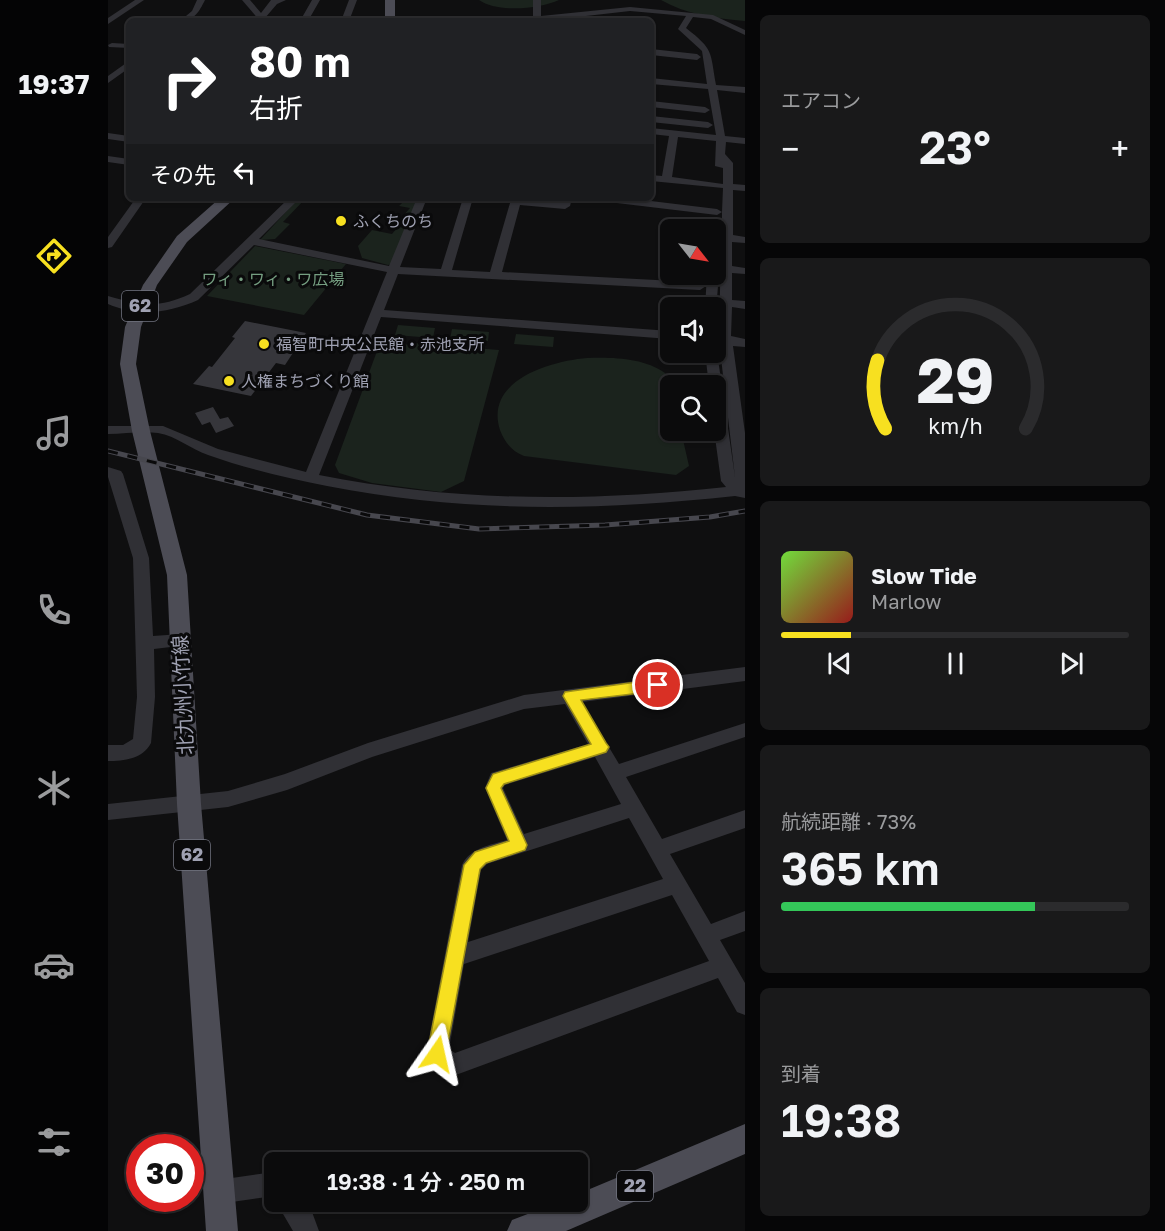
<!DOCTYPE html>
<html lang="ja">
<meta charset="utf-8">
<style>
body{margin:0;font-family:"Golos Text","Noto Sans JP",sans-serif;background:#19191a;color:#f1f3f6;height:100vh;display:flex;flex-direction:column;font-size:22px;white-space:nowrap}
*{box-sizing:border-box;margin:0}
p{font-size:20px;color:#9a9b9d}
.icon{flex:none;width:33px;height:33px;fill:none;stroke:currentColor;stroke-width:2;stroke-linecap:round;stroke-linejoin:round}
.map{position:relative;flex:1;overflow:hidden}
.drawer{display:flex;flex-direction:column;gap:15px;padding:15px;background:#060607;width:420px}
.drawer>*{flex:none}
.guide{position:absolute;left:18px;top:18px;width:528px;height:183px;border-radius:9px;box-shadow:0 2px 4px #0004,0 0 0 2px #2b2b2d;background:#202124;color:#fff;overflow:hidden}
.needle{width:39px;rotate:121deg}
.controls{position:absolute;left:552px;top:219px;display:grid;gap:12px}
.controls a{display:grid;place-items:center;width:66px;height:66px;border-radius:9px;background:#0b0b0c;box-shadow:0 2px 4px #0004,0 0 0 2px #2b2b2d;font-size:30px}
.speed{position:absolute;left:18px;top:1134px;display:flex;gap:12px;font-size:30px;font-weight:700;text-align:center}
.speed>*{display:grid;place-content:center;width:78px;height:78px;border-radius:50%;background:#0b0b0c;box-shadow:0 2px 4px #0004,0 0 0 2px #2b2b2d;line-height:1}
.speed .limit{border:9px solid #d22;background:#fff;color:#111}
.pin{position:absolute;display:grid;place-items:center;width:51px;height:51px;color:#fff;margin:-26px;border:3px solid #fff;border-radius:50%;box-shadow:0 2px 6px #0007}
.me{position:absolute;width:66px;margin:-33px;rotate:11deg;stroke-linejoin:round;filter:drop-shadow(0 0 4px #0008)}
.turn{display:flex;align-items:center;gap:21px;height:126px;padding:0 24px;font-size:27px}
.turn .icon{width:78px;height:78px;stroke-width:2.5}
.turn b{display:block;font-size:42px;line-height:51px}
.then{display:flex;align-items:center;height:57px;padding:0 24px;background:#0003;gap:12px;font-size:22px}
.big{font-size:45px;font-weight:600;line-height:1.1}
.drawer .card{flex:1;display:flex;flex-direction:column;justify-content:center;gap:9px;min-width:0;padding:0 21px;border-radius:9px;background:#19191a}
.drawer .dial{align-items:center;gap:0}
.dial svg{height:156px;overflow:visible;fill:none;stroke:#2b2b2d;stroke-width:7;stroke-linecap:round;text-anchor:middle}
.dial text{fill:#f1f3f6;stroke:none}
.song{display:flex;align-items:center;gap:18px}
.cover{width:72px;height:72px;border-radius:9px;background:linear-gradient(135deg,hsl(100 70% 55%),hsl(0 70% 35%))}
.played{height:6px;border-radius:3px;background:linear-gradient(90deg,#f7e020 20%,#2b2b2d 20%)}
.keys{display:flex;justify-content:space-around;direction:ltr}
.heat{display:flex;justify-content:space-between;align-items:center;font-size:33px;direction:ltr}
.charge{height:9px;border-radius:4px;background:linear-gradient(90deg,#34c759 73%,#2b2b2d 0)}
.trip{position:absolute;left:156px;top:1152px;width:324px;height:60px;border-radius:9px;background:#0b0b0c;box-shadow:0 2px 4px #0004,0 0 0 2px #2b2b2d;font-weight:600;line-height:60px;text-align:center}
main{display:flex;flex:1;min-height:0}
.tabs{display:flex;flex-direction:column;width:108px;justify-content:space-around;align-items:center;background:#040405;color:#9a9b9d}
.tabs .icon{width:42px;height:42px}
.tabs .on{color:#f7e020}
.tabs b{font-size:27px;color:#f1f3f6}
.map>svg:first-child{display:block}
.green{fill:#1b231d}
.building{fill:#36363b}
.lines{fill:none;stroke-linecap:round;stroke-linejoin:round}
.minor{fill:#303035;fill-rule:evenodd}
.major{fill:#4c4c55;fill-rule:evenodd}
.rail-casing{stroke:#47474e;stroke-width:5}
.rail{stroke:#0a0a0b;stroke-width:3;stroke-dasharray:10;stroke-linecap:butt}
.route{fill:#f7e020;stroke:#a19215;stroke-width:1.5}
.poi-dot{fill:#f7e020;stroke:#0a0a0b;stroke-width:2}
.labels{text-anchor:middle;stroke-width:6;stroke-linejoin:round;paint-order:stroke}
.far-poi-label{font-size:16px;fill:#9fa1b2;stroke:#0a0a0b;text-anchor:start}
.far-park-label{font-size:16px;fill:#759e81;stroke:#0a0a0b}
.shield{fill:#0a0a0b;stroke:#727480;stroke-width:1.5}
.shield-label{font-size:18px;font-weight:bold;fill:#9fa1b2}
.street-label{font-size:20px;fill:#9fa1b2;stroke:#0a0a0b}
</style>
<main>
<nav class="tabs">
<b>19:37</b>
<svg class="icon on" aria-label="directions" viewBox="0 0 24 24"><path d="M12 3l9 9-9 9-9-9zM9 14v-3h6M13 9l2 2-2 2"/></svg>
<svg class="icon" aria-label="music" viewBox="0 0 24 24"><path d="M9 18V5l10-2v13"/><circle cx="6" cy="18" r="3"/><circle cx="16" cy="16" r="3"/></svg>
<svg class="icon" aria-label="phone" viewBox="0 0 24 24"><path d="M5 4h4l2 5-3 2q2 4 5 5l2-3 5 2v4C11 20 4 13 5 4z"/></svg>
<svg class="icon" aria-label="climate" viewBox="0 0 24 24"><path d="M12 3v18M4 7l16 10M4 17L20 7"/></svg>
<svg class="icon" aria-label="car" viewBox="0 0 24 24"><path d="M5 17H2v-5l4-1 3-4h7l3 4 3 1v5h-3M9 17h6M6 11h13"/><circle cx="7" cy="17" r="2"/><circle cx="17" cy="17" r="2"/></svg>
<svg class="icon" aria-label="filters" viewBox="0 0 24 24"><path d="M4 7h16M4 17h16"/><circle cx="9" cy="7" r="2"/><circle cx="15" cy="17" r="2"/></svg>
</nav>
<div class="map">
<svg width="637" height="1231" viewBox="0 0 637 1231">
<rect width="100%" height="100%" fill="#0f0f10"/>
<!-- green -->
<path class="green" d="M371 0H451C432 9 389 13 371 0Z
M553 0H637V21C609 19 577 14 553 0Z
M191 198H198L175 222 182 224 167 239 152 240Z
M298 199 309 200 284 264 280 265 254 258 250 246 264 230 284 234 298 217 295 216 302 208 291 206Z
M147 246 238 264 196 315 99 296Z
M290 325 327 328 325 338 287 335Z
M344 329 381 332 380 341 342 339Z
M408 334 446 337 445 347 406 344Z
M272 343 305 345 306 343 391 350 356 481 333 492 264 483 231 473 227 465Z
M479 358C505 357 536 358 557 373L563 385 562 430 573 431 581 466 568 475 416 456C404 451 397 443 392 430 376 380 443 361 479 358Z"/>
<!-- building -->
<path class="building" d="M137 321 198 333 177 365 168 363 143 396 85 384 101 366 104 367 127 338 124 337Z
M105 407 112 419 120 417 126 426 108 433 102 422 94 425 87 413Z"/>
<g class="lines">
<!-- minor -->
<path class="minor" d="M27 0H36L0 24V18Z
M89 0H97C91 12 86 21 72 21L84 11Z
M134 0H142L153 13 163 0H178L169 4 157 18 160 21H152Z
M204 0H212L200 21H192Z
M241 0H249L241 21H233Z
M425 0H433V16L522 7 605 15 637 30V35L603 19 585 17 578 28C606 50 602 51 608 85L637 87V93L609 90 617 136 637 138V144L618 142 617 154 625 163V184L637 185V191L625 190V235L637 237V243L624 242V266L637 268V274L624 273V300L637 301V309L624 307 623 336 637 339V347L625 346 637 433V498L627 496C486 511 359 513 219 486 179 478 139 469 100 455 83 449 68 436 50 433 34 431 16 434 0 434V426H55L110 449 198 472 279 272 146 245 90 300C61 313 30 317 0 304V296C32 305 50 309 82 294L181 198H192L151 239 281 266 309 198H319L292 267 333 269 355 198H365L344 270 382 272 402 203 381 198H414L452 203 454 198H464L462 206 457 209 412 205 394 272 586 282 587 274H599L598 286 592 290 290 274 276 310 562 331V339L273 317 211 475C348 502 479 502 618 487L613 481 606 430 608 386H601L597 352H608V349L609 352 627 477 611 341 613 241 608 240V234H614V212L609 215 492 201 487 198H518L609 209 614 212 615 188 543 181V175L554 176 561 136 543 134V128L608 135 600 89 543 84V78L599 84 594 51 570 29 578 16 522 11 434 21H408L425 17ZM570 137 608 141 607 166 615 168V184L564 177Z
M4 43 21 44V48L1 47 0 45Z
M543 49 589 54 593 57 589 60 543 55Z
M21 61V68L0 83V76Z
M543 101 597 107 602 110 597 113 543 107Z
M543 116 600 122 605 125 600 128 543 122Z
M0 133 21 136V142L0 139Z
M0 156 21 159V165L0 162Z
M28 198H38L4 247 0 248V237Z
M608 271 611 274 608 310V308H597L599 274H608Z
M0 467 13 471 15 474 41 558 45 636 73 634 79 635 81 640 79 645 46 649 47 697 43 743C35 759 16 761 0 761V745H15L25 739 29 697 25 558 0 477Z
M637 667V681L474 702 511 764 637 723V737L518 777 554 839 637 810V828L562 854 603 924 637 911V931L612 940 637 983V1015L629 1012 610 978 345 1076 321 1062 318 1054 354 865C362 848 382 845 399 840L377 788 383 773 480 744 457 704 416 709 264 757 179 790 120 807 0 820V804L120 791 177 774 260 743 416 695ZM487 757 513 804 416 834 395 788 397 785ZM521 818 555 879 360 942 373 870 379 864ZM564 895 601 961 347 1053 341 1049 356 964Z
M166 1172V1196L110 1204 101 1201 98 1192 101 1183 110 1180Z
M168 1202H195L204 1212 211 1231H185Z"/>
<!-- major -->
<path class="major" d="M277 0H287V21H277Z
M112 198H127L79 242 49 285 33 327 28 364 42 431 79 575 93 804 130 1231H98L69 804 59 575 24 431 12 364 17 327 35 285 69 236Z
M637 1124V1154L458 1231H399L404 1220 451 1202H470V1194Z"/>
<defs>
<path id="rail" d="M0 451 259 515 371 529 497 525 602 517 637 511"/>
</defs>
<!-- rail casing -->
<use href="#rail" class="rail-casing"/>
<!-- rail -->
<use href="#rail" class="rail"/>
</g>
<!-- route -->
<path class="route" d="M550 679 555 681 557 685 555 689 550 691 473 700 498 743 501 747 498 752 396 784 393 788 419 845 417 850 378 863 372 869 338 1054 335 1061 329 1063 322 1061 319 1054 356 865 367 852 401 841 378 788 385 774 483 744 455 696 457 692Z"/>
<!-- markers -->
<g class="poi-dot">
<circle cx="233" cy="221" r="6"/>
<circle cx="156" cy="344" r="6"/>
<circle cx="121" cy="381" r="6"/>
</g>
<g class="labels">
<!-- far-poi labels -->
<g class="far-poi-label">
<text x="245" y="227">ふくちのち</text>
<text x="168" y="350">福智町中央公民館・赤池支所</text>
<text x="133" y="387">人権まちづくり館</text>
</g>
<!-- far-park labels -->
<g class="far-park-label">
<text x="165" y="285">ワィ・ワィ・ワ広場</text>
</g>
<!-- shield labels -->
<g class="shield">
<rect x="14" y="291" width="36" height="30" rx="4.5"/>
<rect x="66" y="840" width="36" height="30" rx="4.5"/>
<rect x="509" y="1171" width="36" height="30" rx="4.5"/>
</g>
<g class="shield-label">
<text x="32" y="312">62</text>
<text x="84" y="861">62</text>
<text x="527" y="1192">22</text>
</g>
<!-- street labels -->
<g class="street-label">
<text transform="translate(75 695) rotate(-93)" y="7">北九州小竹線</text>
</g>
</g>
</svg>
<div class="controls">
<a><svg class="needle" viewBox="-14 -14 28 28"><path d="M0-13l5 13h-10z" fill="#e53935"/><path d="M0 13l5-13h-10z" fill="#9a9b9d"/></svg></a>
<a><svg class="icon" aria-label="sound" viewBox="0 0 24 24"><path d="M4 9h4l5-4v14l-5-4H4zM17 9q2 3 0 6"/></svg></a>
<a><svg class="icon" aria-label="search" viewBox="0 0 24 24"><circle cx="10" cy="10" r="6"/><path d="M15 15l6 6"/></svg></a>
</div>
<div class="speed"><div class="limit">30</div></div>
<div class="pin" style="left:550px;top:685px;background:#d93025"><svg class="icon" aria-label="arrive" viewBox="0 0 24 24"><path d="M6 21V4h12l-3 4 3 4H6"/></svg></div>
<svg class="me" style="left:329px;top:1054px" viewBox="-20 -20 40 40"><path d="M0-17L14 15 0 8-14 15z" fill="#f7e020" stroke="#fff" stroke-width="4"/></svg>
<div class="trip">19:38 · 1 分 · 250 m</div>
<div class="guide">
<div class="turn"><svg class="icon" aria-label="right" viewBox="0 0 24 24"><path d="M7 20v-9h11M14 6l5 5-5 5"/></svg><div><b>80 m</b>右折</div></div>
<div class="then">その先<svg class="icon" aria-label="left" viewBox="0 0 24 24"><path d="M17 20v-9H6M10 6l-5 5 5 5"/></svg></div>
</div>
</div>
<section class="drawer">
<div class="card"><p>エアコン</p>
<div class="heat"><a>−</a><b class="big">23°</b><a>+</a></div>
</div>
<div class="card dial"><svg viewBox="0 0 100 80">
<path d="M14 69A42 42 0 1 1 86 69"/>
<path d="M14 69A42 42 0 0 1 10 34" stroke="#f7e020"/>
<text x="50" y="56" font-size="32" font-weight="700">29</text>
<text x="50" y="72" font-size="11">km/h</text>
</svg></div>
<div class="card">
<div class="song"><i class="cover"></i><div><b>Slow Tide</b><p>Marlow</p></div></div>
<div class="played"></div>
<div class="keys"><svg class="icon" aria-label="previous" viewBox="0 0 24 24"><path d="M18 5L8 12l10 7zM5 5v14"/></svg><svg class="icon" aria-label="pause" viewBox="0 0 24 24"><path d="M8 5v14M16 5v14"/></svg><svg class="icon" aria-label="next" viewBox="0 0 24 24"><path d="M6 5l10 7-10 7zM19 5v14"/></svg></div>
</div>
<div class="card"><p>航続距離 · 73%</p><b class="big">365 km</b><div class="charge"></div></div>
<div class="card"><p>到着</p><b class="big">19:38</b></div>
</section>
</main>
